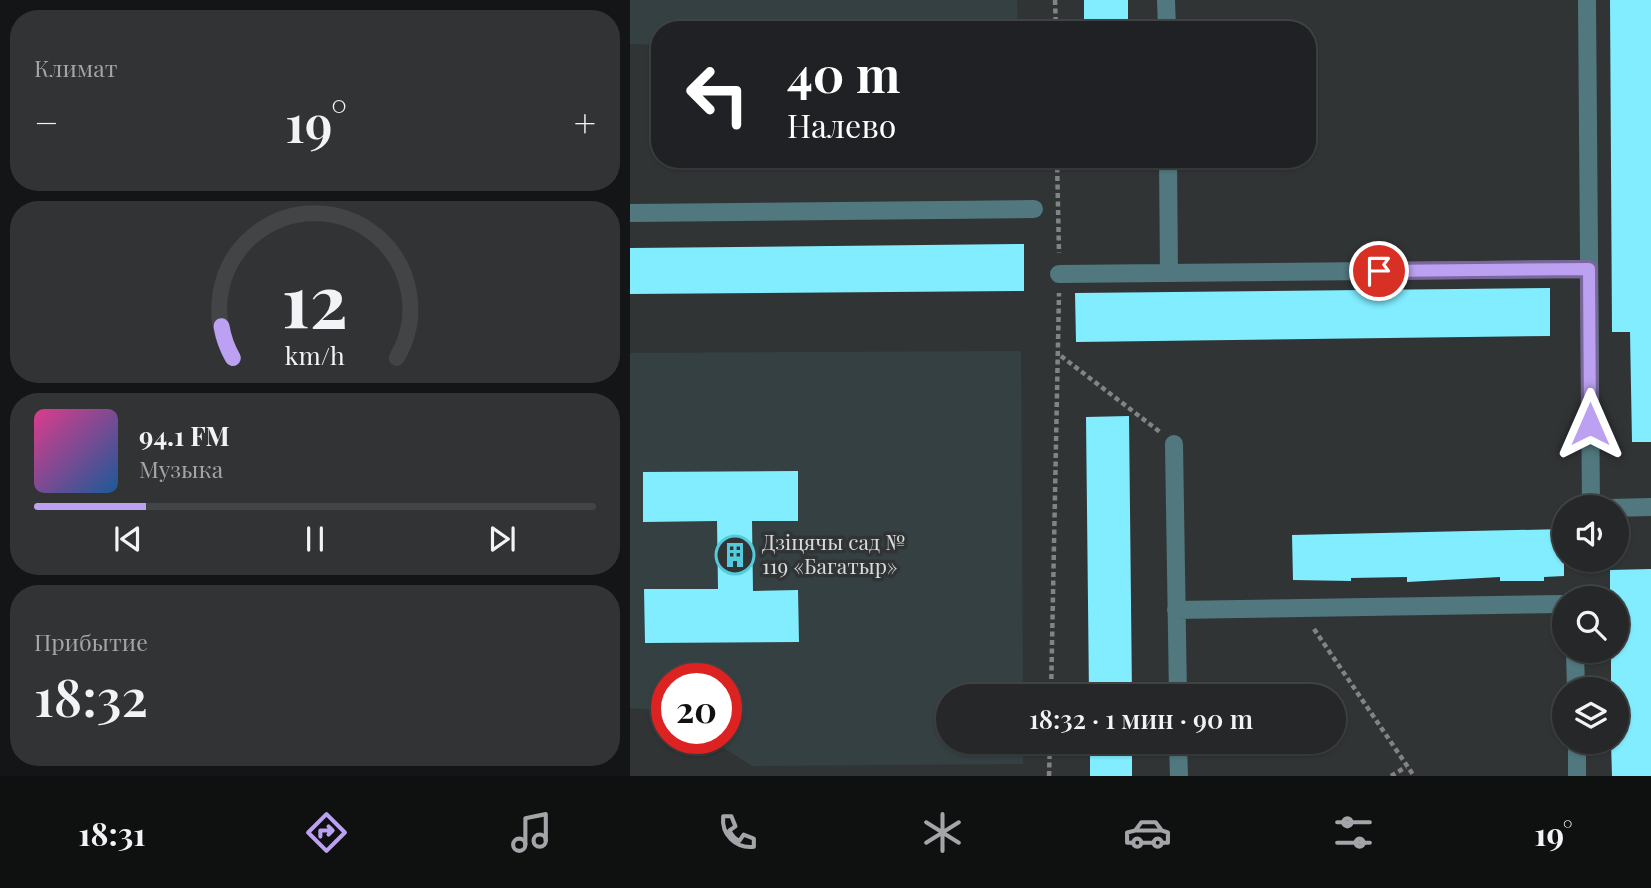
<!DOCTYPE html>
<html lang="ru">
<meta charset="utf-8">
<style>
body{margin:0;font-family:"Playfair Display",serif;background:#313334;color:#f1f3f6;height:100vh;display:flex;flex-direction:column;font-size:26px;white-space:nowrap}
*{box-sizing:border-box;margin:0}
p{font-size:23px;color:#a3a5a8}
.icon{flex:none;width:38px;height:38px;fill:none;stroke:currentColor;stroke-width:2;stroke-linecap:round;stroke-linejoin:round}
.map{position:relative;flex:1;overflow:hidden}
.sheet{display:flex;flex-direction:column;gap:10px;padding:10px;background:#141516;width:630px}
.sheet>*{flex:none}
.banner{position:absolute;left:21px;top:21px;width:665px;height:147px;border-radius:28px;box-shadow:0 2px 5px #0004,0 0 0 2px #424445;background:#202124;color:#fff;overflow:hidden}
.tools{position:absolute;left:922px;top:495px;display:grid;gap:14px}
.tools a{display:grid;place-items:center;width:77px;height:77px;border-radius:50%;background:#252728;box-shadow:0 2px 5px #0004,0 0 0 2px #424445;font-size:35px}
.speed{position:absolute;left:21px;top:663px;display:flex;gap:14px;font-size:35px;font-weight:700;text-align:center}
.speed>*{display:grid;place-content:center;width:91px;height:91px;border-radius:50%;background:#252728;box-shadow:0 2px 5px #0004,0 0 0 2px #424445;line-height:1}
.speed .limit{border:10px solid #d22;background:#fff;color:#111}
.pin{position:absolute;display:grid;place-items:center;width:60px;height:60px;color:#fff;margin:-30px;border:4px solid #fff;border-radius:50%;box-shadow:0 2px 7px #0007}
.me{position:absolute;width:77px;margin:-38px;rotate:0deg;stroke-linejoin:round;filter:drop-shadow(0 0 5px #0008)}
.turn{display:flex;align-items:center;gap:24px;height:147px;padding:0 21px;font-size:32px}
.turn .icon{width:91px;height:91px;stroke-width:2.5}
.turn b{display:block;font-size:49px;line-height:60px}
.big{font-size:52px;font-weight:600;line-height:1.1}
.sheet .tile{flex:1;display:flex;flex-direction:column;justify-content:center;gap:10px;min-width:0;padding:0 24px;border-radius:28px;background:#313334}
.sheet .dial{align-items:center;gap:0}
.dial svg{height:182px;overflow:visible;fill:none;stroke:#424445;stroke-width:7;stroke-linecap:round;text-anchor:middle}
.dial text{fill:#f1f3f6;stroke:none}
.song{display:flex;align-items:center;gap:21px}
.cover{width:84px;height:84px;border-radius:10px;background:linear-gradient(135deg,hsl(330 70% 55%),hsl(210 70% 35%))}
.played{height:7px;border-radius:4px;background:linear-gradient(90deg,#bca0f2 20%,#424445 20%)}
.keys{display:flex;justify-content:space-around;direction:ltr}
.heat{display:flex;justify-content:space-between;align-items:center;font-size:38px;direction:ltr}
.trip{position:absolute;left:306px;top:684px;width:410px;height:70px;border-radius:35px;background:#252728;box-shadow:0 2px 5px #0004,0 0 0 2px #424445;font-weight:600;line-height:70px;text-align:center}
.dock{display:flex;height:112px;justify-content:space-around;align-items:center;background:#0f1010;color:#a3a5a8}
.dock .icon{width:49px;height:49px}
.dock .selected{color:#bca0f2}
.dock b{font-size:32px;color:#f1f3f6}
main{display:flex;flex:1;min-height:0}
.map>svg:first-child{display:block}
.built{fill:#354042}
.building{fill:#81edff}
.lines{fill:none;stroke-linecap:round;stroke-linejoin:round}
.path{stroke:#818485;stroke-width:4.5;stroke-dasharray:5 3.5;stroke-linecap:butt}
.minor{stroke:#50787e;stroke-width:18}
.route-casing{stroke:#7a689d;stroke-width:18}
.route{stroke:#bca0f2;stroke-width:12}
.labels{text-anchor:middle;stroke-width:7;stroke-linejoin:round;paint-order:stroke}
.poi-label{font-size:21px;fill:#d8dbdb;stroke:#313435;text-anchor:start}
</style>
<main>
<section class="sheet">
<div class="tile"><p>Климат</p>
<div class="heat"><a>−</a><b class="big">19°</b><a>+</a></div>
</div>
<div class="tile dial"><svg viewBox="0 0 100 80">
<path d="M14 69A42 42 0 1 1 86 69"/>
<path d="M14 69A42 42 0 0 1 9 55" stroke="#bca0f2"/>
<text x="50" y="56" font-size="32" font-weight="700">12</text>
<text x="50" y="72" font-size="11">km/h</text>
</svg></div>
<div class="tile">
<div class="song"><i class="cover"></i><div><b>94.1 FM</b><p>Музыка</p></div></div>
<div class="played"></div>
<div class="keys"><svg class="icon" aria-label="previous" viewBox="0 0 24 24"><path d="M18 5L8 12l10 7zM5 5v14"/></svg><svg class="icon" aria-label="pause" viewBox="0 0 24 24"><path d="M8 5v14M16 5v14"/></svg><svg class="icon" aria-label="next" viewBox="0 0 24 24"><path d="M6 5l10 7-10 7zM19 5v14"/></svg></div>
</div>
<div class="tile"><p>Прибытие</p><b class="big">18:32</b></div>
</section>
<div class="map">
<svg width="1021" height="776" viewBox="0 0 1021 776">
<rect width="100%" height="100%" fill="#313435"/>
<!-- built -->
<path class="built" d="M0 0H387L388 30H30V45L0 44Z
M391 351 393 696H318V742H393V764L122 766 80 739 96 738V679H37V711L0 708V353Z"/>
<!-- building -->
<path class="building" d="M454 0H498V30H454Z
M980 0H1021V442H1002L1000 332H982Z
M394 244V291L0 294V248Z
M920 288V336L446 342 445 293Z
M499 416 502 696H459L456 417Z
M168 471V521H122L123 591 168 590 169 642 15 643 14 589H88L87 521 13 522V472Z
M934 529V576L914 577V581H870V577L777 582V577L721 578V581L663 580 662 535Z
M1021 569V776H982L981 742H987V690H981V651H987V598H980V570Z
M460 742H502V776H460Z"/>
<g class="lines">
<!-- path -->
<path class="path" d="M425 0 426 30
M427 159 429 253
M431 356 530 432
M684 629 784 776
M421 696 429 293
M419 776 420 742
M761 776 776 767"/>
<!-- minor -->
<path class="minor" d="M536 0 537 30
M957 0 961 508
M538 159 539 273
M0 213 404 209
M429 274 959 269
M544 444 548 696
M979 508 1021 507
M546 610 934 604
M945 651 946 690
M548 742 549 776
M947 742V776"/>
</g>
<g class="lines">
<defs>
<path id="route" d="M749 271 959 269 960 424"/>
</defs>
<!-- route casing -->
<use href="#route" class="route-casing"/>
<!-- route -->
<use href="#route" class="route"/>
</g>
<!-- icons -->
<defs>
<symbol id="building-ring" viewBox="-11 -11 22 22"><circle r="9.5" fill="#313435" stroke="#54cadd" stroke-width="1.5"/><path d="M-4-6H4V6H1V3H-1V6H-4ZM-2.5-4.3h1.7v1.8h-1.7ZM.8-4.3h1.7v1.8H.8ZM-2.5-1h1.7V.8h-1.7ZM.8-1h1.7V.8H.8Z" fill="#54cadd"/></symbol>
</defs>
<g fill-rule="evenodd">
<use href="#building-ring" x="83" y="533" width="44" height="44"/>
</g>
<g class="labels">
<!-- poi labels -->
<g class="poi-label">
<text x="132" y="550">Дзіцячы сад №<tspan x="132" dy="24">119 «Багатыр»</tspan></text>
</g>
</g>
</svg>
<div class="tools">
<a><svg class="icon" aria-label="sound" viewBox="0 0 24 24"><path d="M4 9h4l5-4v14l-5-4H4zM17 9q2 3 0 6"/></svg></a>
<a><svg class="icon" aria-label="search" viewBox="0 0 24 24"><circle cx="10" cy="10" r="6"/><path d="M15 15l6 6"/></svg></a>
<a><svg class="icon" aria-label="layers" viewBox="0 0 24 24"><path d="M12 4l9 5-9 5-9-5zM3 14l9 5 9-5"/></svg></a>
</div>
<div class="speed"><div class="limit">20</div></div>
<div class="pin" style="left:749px;top:271px;background:#d93025"><svg class="icon" aria-label="arrive" viewBox="0 0 24 24"><path d="M6 21V4h12l-3 4 3 4H6"/></svg></div>
<svg class="me" style="left:960px;top:424px" viewBox="-20 -20 40 40"><path d="M0-17L14 15 0 8-14 15z" fill="#bca0f2" stroke="#fff" stroke-width="4"/></svg>
<div class="trip">18:32 · 1 мин · 90 m</div>
<div class="banner">
<div class="turn"><svg class="icon" aria-label="left" viewBox="0 0 24 24"><path d="M17 20v-9H6M10 6l-5 5 5 5"/></svg><div><b>40 m</b>Налево</div></div>
</div>
</div>
</main>
<nav class="dock">
<b>18:31</b>
<svg class="icon selected" aria-label="directions" viewBox="0 0 24 24"><path d="M12 3l9 9-9 9-9-9zM9 14v-3h6M13 9l2 2-2 2"/></svg>
<svg class="icon" aria-label="music" viewBox="0 0 24 24"><path d="M9 18V5l10-2v13"/><circle cx="6" cy="18" r="3"/><circle cx="16" cy="16" r="3"/></svg>
<svg class="icon" aria-label="phone" viewBox="0 0 24 24"><path d="M5 4h4l2 5-3 2q2 4 5 5l2-3 5 2v4C11 20 4 13 5 4z"/></svg>
<svg class="icon" aria-label="climate" viewBox="0 0 24 24"><path d="M12 3v18M4 7l16 10M4 17L20 7"/></svg>
<svg class="icon" aria-label="car" viewBox="0 0 24 24"><path d="M5 17H2v-5l4-1 3-4h7l3 4 3 1v5h-3M9 17h6M6 11h13"/><circle cx="7" cy="17" r="2"/><circle cx="17" cy="17" r="2"/></svg>
<svg class="icon" aria-label="filters" viewBox="0 0 24 24"><path d="M4 7h16M4 17h16"/><circle cx="9" cy="7" r="2"/><circle cx="15" cy="17" r="2"/></svg>
<b>19°</b>
</nav>
